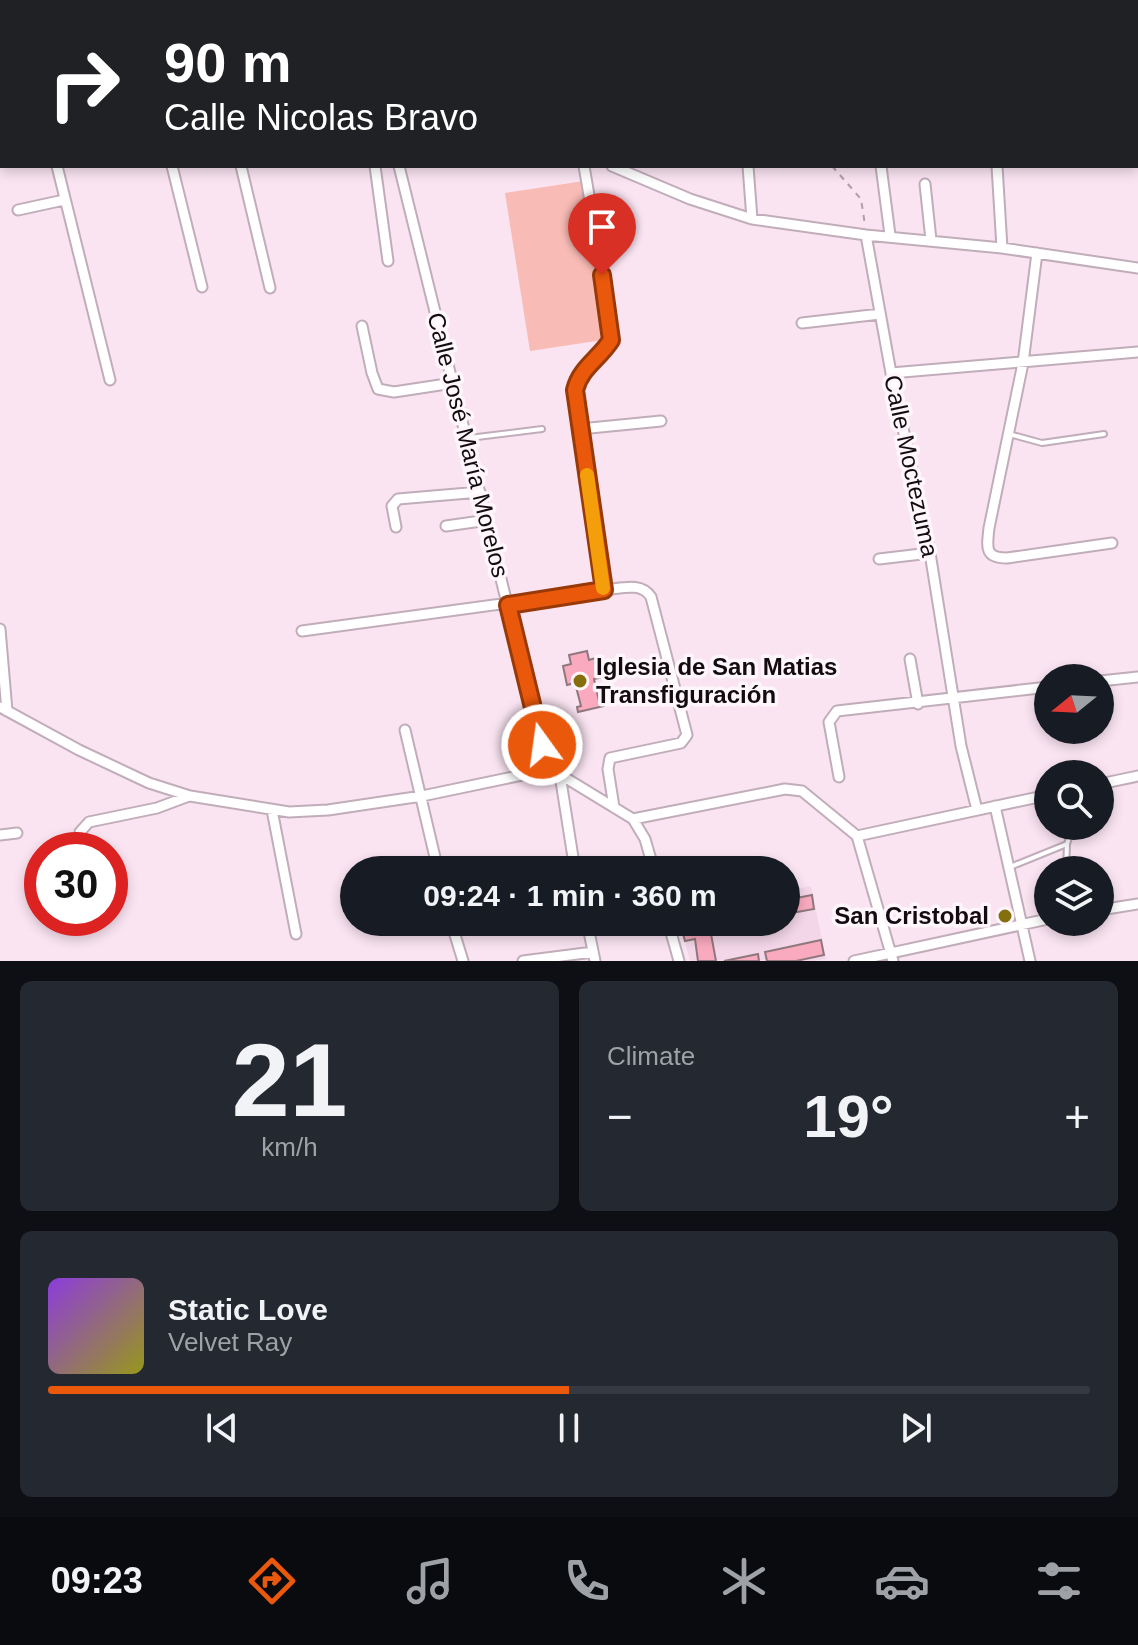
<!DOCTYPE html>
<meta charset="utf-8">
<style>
body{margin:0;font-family:Helvetica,sans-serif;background:#242831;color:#f1f3f6;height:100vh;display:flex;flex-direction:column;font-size:30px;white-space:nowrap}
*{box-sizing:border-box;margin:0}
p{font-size:26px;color:#9ea1a6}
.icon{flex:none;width:44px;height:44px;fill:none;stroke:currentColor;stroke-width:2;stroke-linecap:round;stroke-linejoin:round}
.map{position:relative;height:961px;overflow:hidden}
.panel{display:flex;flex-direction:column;gap:20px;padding:20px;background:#0d0f14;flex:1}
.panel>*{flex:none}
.hud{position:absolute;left:0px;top:0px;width:1138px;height:168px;box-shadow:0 4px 12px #0003;background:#202124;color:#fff;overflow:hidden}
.needle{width:52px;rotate:252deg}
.tools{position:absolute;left:1034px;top:664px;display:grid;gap:16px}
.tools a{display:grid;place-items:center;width:80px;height:80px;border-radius:50%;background:#171b24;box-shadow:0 4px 12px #0003;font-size:40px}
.speed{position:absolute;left:24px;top:832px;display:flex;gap:16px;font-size:40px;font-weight:700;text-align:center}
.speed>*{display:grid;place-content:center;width:104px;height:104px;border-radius:50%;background:#171b24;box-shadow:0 4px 12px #0003;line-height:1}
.speed .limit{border:12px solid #d22;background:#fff;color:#111}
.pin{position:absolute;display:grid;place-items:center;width:68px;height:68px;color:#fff;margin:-82px -34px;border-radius:50% 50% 50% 0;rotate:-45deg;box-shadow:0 0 8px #0007}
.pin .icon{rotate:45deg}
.me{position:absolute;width:88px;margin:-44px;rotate:346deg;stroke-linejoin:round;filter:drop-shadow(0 0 6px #0008)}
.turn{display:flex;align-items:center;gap:28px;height:168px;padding:0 32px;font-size:36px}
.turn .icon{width:104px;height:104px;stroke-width:2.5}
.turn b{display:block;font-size:56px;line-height:68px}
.big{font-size:60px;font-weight:600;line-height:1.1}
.panel .tile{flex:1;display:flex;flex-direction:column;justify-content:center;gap:12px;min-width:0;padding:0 28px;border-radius:12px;background:#242831}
.panel .dial{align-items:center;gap:0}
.dial b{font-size:104px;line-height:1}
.song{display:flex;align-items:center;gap:24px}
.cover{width:96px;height:96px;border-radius:12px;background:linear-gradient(135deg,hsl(270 70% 55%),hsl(60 70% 35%))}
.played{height:8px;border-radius:4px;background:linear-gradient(90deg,#ea580c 50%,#363941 50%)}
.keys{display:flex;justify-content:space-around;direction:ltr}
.heat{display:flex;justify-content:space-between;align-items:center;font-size:44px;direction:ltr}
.panel .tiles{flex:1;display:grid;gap:20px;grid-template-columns:1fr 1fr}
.tile:last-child{grid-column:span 2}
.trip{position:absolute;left:340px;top:856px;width:460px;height:80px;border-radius:40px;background:#171b24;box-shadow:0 4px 12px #0003;font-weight:600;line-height:80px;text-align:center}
.tabs{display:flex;height:128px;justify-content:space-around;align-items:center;background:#090b0e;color:#9ea1a6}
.tabs .icon{width:56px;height:56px}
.tabs .current{color:#ea580c}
.tabs b{font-size:36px;color:#f1f3f6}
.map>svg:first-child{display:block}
.built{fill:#f3d6e8}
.green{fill:#f9bbb5}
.building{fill:#faaabf;stroke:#8f787d;stroke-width:2}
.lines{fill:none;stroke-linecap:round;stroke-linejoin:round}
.lane-casing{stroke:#c1adba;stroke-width:8}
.street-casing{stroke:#c1adba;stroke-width:13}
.path{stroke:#af9ea9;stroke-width:2;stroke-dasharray:6 6;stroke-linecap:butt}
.lane{stroke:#fff;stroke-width:4}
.street{stroke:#fff;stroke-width:9}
.route-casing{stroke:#983908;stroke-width:20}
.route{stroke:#ea580c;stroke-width:14}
.slow{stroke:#f59e0b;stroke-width:14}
.poi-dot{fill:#856e0c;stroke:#fff6fb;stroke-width:3}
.labels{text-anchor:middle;stroke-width:7;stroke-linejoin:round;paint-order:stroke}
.street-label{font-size:24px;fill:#120b0f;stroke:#fff6fb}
.poi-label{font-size:24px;font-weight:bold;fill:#120b0f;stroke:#fff6fb;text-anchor:start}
</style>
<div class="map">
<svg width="1138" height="961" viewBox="0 0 1138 961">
<rect width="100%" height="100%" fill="#fae4f2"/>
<!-- built -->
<path class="built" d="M811 886 826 959 813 961H690L683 934 749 922H786V891Z"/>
<!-- green -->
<path class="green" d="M584 181 609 339 530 351 505 193Z"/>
<!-- building -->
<path class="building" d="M587 651 589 660 599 657 604 677 594 679 599 701 603 700 604 706 578 712 577 707 581 706 575 683 567 685 563 666 571 664 569 655Z
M812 895 814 909 786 914V900Z
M714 928 715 933 711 934 716 961H698L695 939 685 941 683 934Z
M821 940 824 955 796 961H767L765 952Z
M758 954 759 961H724Z"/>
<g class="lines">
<defs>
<path id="lane" d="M0 6 2 8
M0 68 2 67
M1009 434 1042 443 1104 434
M469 438 542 429
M1010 867 1067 844
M1066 870 1067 844 1072 828"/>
<path id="street" d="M356 0 357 2
M396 0 399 2
M457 0V2
M518 0 519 2
M576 0V2
M634 0V2
M752 2V0
M1011 2 1020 0
M0 148H2
M57 166 110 380
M172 166 202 287
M241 166 270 288
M375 166 388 261
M399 166 542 745 551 769 633 819 645 839 654 870
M584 166 612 330C610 355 581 365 575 390L604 590
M612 166 690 199 752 219 866 235 1002 248 1138 268
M748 166 752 219
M881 166 890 235
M997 166 1002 248
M925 184 931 240
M18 210 64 200
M866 235 891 373 930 553 961 746 977 810
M1037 253 1023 363 989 528C987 547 984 558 1007 558L1112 543
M802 323 880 314
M362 326 372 373 378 389 394 392 453 383
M891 373 1138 352
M580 429 661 421
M446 526 488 520
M396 527 392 506 398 499 480 492
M879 559 930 553
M0 629 7 711
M302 631 604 590C620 589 641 581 651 597L687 735 681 743 610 758 608 769 614 807
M910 659 918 704
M1100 681 1138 677
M0 707 79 750 149 783 190 796 289 812 328 810 422 796 551 769
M405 730 438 870
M560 775 575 870
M839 777 829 722 837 711 1048 687
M1100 784 1138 776
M995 806 1030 961
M272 810 296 934
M633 819 785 789 802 791 857 836 893 961
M0 835 17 833
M857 836 1048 795
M83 850 80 832 89 822 157 808 189 796
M1100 910 1138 904
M451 922 463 961
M587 922 595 961
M668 922 679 961
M523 961 593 952
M854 961 1048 919"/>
</defs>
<!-- lane casing -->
<use href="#lane" class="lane-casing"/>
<!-- street casing -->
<use href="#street" class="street-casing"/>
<!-- path -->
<path class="path" d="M832 166 861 199 865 225"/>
<!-- lane -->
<use href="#lane" class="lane"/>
<!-- street -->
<use href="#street" class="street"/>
</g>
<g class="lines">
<defs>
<path id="route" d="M542 745 508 605 604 590 575 390C580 368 600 358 611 340L602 275"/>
</defs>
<!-- route casing -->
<use href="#route" class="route-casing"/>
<!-- route -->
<use href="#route" class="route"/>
<!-- slow -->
<path class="slow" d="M587 475 603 588"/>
</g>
<!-- markers -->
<g class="poi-dot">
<circle cx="580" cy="681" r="8"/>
<circle cx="1005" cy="916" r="8"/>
</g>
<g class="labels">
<!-- street labels -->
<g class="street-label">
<text transform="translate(468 445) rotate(76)" y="8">Calle José María Morelos</text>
<text transform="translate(911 466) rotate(78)" y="8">Calle Moctezuma</text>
</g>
<!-- poi labels -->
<g class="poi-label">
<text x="596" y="675">Iglesia de San Matias<tspan x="596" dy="28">Transfiguración</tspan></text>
<text x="989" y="924" text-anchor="end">San Cristobal</text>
</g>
</g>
</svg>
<div class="tools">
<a><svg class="needle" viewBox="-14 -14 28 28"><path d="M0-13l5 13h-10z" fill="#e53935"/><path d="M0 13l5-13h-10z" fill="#9ea1a6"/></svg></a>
<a><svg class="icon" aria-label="search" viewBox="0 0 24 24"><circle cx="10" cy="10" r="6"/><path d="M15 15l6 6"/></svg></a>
<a><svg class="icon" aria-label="layers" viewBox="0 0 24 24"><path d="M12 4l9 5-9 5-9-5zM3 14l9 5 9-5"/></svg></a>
</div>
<div class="speed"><div class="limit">30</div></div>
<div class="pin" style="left:602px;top:275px;background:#d93025"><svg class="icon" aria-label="arrive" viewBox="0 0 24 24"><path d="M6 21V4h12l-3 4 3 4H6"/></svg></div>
<svg class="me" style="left:542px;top:745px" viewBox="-20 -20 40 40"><circle r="17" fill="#ea580c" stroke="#fff" stroke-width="3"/><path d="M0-11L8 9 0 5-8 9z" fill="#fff"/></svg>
<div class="trip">09:24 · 1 min · 360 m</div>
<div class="hud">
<div class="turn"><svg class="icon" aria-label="right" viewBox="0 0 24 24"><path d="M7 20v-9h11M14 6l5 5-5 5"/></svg><div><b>90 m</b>Calle Nicolas Bravo</div></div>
</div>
</div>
<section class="panel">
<div class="tiles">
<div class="tile dial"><b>21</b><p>km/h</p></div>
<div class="tile"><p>Climate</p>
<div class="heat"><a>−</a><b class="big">19°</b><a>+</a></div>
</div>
<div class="tile">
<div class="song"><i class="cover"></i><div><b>Static Love</b><p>Velvet Ray</p></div></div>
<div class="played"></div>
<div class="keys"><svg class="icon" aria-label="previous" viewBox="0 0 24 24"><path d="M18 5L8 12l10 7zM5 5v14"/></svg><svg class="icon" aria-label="pause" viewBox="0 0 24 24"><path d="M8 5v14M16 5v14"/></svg><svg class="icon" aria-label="next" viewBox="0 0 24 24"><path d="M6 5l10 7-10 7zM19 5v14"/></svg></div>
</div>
</div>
</section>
<nav class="tabs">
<b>09:23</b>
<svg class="icon current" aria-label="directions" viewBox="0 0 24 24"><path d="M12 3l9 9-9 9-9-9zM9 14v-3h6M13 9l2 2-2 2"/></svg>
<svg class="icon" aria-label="music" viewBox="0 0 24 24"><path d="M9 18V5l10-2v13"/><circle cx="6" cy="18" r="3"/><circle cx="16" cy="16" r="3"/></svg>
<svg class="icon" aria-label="phone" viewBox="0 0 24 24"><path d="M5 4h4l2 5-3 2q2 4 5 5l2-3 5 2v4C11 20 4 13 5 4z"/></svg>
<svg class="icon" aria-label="climate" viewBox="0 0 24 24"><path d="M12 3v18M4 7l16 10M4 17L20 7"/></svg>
<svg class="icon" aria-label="car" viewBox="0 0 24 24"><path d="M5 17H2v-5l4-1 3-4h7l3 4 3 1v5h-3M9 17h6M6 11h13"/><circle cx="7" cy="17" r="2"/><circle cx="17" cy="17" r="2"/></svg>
<svg class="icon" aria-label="filters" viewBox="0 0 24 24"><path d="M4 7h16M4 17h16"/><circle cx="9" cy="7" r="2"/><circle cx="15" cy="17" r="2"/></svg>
</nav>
